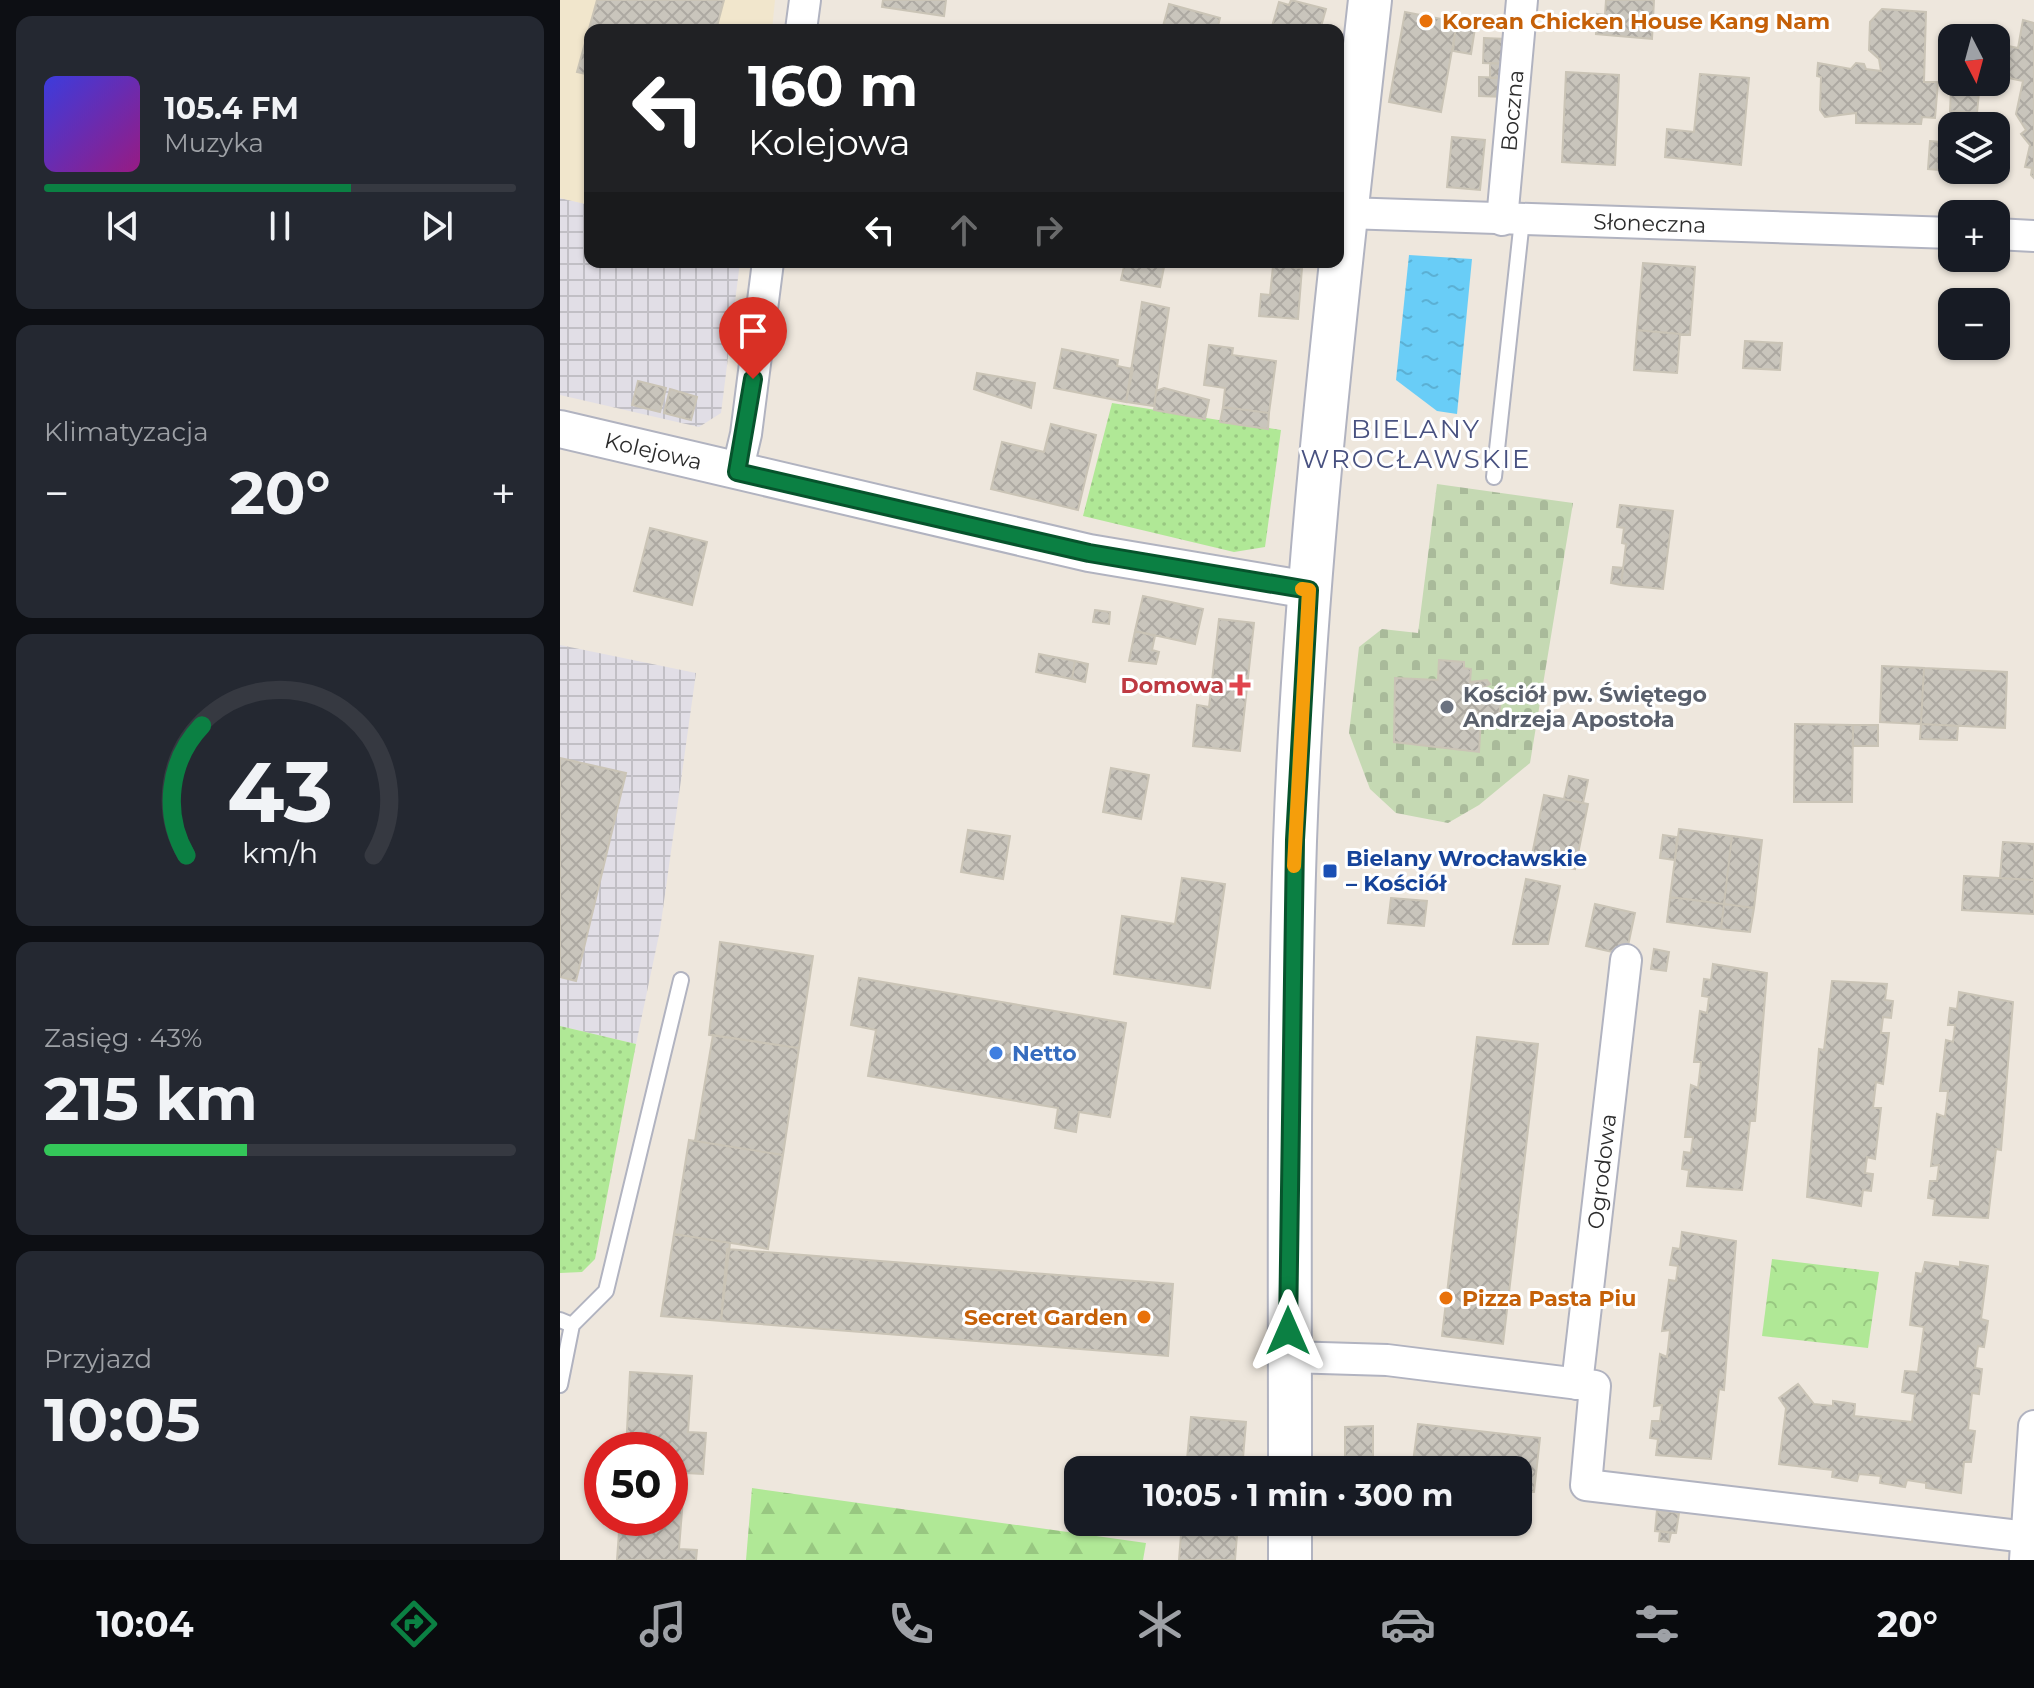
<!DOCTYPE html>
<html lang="pl">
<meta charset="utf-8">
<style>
body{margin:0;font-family:Montserrat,sans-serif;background:#242831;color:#f1f3f6;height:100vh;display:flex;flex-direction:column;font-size:30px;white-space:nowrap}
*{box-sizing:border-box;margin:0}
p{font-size:26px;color:#9ea1a6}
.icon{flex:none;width:44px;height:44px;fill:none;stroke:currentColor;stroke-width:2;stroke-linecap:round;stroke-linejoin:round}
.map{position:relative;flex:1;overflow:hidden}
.panel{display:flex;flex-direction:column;gap:16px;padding:16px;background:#0d0f14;width:560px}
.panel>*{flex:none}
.hud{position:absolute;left:24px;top:24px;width:760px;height:244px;border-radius:16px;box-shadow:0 2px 6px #0004;background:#202124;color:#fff;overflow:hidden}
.needle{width:52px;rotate:174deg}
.tools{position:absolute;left:1378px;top:24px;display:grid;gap:16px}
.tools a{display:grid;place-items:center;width:72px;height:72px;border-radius:16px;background:#171b24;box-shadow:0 2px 6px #0004;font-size:40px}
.speed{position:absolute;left:24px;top:1432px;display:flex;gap:16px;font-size:40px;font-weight:700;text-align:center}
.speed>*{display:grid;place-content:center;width:104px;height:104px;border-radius:50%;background:#171b24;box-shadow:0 2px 6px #0004;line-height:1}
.speed .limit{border:12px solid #d22;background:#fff;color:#111}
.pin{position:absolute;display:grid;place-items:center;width:68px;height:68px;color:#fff;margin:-82px -34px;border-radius:50% 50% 50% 0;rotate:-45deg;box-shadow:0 0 8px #0007}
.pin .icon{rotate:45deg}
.me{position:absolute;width:88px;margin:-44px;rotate:0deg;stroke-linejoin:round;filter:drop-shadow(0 0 6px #0008)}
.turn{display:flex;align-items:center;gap:28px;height:168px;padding:0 32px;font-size:36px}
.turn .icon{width:104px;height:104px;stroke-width:2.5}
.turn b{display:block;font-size:56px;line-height:68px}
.lanes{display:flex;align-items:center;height:76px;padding:0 32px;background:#0003;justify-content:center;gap:40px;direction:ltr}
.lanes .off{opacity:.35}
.big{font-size:60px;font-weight:700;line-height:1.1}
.panel .tile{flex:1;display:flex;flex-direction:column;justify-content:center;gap:12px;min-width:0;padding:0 28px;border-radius:16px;background:#242831}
.panel .dial{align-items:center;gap:0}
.dial svg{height:208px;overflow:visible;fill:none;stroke:#363941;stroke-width:7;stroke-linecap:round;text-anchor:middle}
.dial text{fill:#f1f3f6;stroke:none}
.song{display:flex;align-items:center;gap:24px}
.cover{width:96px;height:96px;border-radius:12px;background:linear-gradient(135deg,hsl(240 70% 55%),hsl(310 70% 35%))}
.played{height:8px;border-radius:4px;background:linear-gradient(90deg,#0b8043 65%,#363941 65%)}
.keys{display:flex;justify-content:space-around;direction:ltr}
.heat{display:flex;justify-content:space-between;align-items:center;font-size:44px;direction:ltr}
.charge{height:12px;border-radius:6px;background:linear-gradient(90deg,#34c759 43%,#363941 0)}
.trip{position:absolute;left:504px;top:1456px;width:468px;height:80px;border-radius:16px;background:#171b24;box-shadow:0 2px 6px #0004;font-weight:700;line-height:80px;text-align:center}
.tabs{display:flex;height:128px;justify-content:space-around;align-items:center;background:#090b0e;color:#9ea1a6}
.tabs .icon{width:56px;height:56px}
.tabs .selected{color:#0b8043}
.tabs b{font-size:36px;color:#f1f3f6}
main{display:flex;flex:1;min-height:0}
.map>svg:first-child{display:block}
.industrial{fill:url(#industrial-grid)}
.education{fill:#f1e6cc}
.grass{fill:url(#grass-dots)}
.forest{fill:url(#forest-firs)}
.cemetery{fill:url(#cemetery-stones)}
.park{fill:url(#park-crowns)}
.water{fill:url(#water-ripples)}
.building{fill:url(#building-cross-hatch);stroke:#cac4b6;stroke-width:2}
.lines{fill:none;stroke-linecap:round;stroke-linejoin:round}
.service-casing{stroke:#b1b3c0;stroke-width:18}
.minor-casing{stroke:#b1b3c0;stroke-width:34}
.tertiary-casing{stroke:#b1b3c0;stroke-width:40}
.secondary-casing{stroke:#b1b3c0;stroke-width:46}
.service{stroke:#fff;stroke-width:14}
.minor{stroke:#fff;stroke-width:30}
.tertiary{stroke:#fff;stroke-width:36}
.secondary{stroke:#fff;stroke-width:42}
.route-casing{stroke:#07532c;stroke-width:20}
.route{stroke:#0b8043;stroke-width:14}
.slow{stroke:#f59e0b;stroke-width:14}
.food-dot{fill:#e8710a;stroke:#fff;stroke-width:3}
.health-dot{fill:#e0444e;stroke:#fff;stroke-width:3}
.worship-dot{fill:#6b7280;stroke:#fff;stroke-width:3}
.transit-dot{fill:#1a4fb4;stroke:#fff;stroke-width:3}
.shop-dot{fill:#3f7fe0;stroke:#fff;stroke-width:3}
.labels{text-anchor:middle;stroke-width:6;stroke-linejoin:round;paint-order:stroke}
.food-label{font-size:22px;font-weight:bold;fill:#c56008;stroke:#fff;text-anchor:start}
.street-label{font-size:22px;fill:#2c2c2c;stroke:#fff}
.health-label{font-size:22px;font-weight:bold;fill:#be3a42;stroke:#fff;text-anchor:end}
.worship-label{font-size:22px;font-weight:bold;fill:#5b616d;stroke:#fff;text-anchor:start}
.transit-label{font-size:22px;font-weight:bold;fill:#164399;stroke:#fff;text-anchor:start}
.shop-label{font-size:22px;font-weight:bold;fill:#366cbe;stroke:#fff;text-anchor:start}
.quarter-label{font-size:26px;letter-spacing:2px;fill:#485180;stroke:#fff}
</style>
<main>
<section class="panel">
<div class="tile">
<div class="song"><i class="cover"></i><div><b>105.4 FM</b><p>Muzyka</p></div></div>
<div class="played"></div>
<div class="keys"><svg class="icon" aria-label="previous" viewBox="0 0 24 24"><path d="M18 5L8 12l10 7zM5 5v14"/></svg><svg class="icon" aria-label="pause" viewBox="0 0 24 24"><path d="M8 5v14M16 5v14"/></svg><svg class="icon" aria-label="next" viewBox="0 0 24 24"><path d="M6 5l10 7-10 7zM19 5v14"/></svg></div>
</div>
<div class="tile"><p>Klimatyzacja</p>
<div class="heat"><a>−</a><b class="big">20°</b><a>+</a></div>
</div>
<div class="tile dial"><svg viewBox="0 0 100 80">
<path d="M14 69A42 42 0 1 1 86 69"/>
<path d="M14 69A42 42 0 0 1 20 19" stroke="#0b8043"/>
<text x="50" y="56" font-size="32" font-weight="700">43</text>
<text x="50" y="72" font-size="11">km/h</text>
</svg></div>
<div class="tile"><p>Zasięg · 43%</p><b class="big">215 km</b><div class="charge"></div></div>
<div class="tile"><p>Przyjazd</p><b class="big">10:05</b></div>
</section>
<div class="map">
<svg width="1474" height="1560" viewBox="0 0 1474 1560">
<defs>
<pattern id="industrial-grid" width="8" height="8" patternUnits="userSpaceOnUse" patternTransform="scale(2)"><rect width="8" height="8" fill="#e1dee6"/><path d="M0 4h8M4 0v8" fill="none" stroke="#c1bfc5"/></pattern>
<pattern id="grass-dots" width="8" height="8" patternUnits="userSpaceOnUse" patternTransform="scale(2)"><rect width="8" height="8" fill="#b0e896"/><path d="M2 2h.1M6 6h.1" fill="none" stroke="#98c781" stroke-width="1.8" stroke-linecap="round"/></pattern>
<pattern id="forest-firs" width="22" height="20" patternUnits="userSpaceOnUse" patternTransform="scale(2)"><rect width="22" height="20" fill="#b0e896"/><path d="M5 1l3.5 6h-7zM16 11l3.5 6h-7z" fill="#98c781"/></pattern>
<pattern id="cemetery-stones" width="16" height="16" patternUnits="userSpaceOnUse" patternTransform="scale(2)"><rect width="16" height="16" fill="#c5d9b3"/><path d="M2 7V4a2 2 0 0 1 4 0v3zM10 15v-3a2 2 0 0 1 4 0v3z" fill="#a9ba9a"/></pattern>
<pattern id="park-crowns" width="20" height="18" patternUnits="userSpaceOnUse" patternTransform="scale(2)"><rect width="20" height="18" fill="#b0e896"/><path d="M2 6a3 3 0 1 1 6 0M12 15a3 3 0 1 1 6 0" fill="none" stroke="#98c781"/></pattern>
<pattern id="water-ripples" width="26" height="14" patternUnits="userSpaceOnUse" patternTransform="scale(2)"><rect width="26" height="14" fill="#69cdf7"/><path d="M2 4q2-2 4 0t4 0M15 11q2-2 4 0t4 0" fill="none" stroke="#5bb0d4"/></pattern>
<pattern id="building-cross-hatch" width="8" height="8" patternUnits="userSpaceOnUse" patternTransform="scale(2)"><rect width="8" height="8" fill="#c9c5bc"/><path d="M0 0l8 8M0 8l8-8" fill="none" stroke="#ada9a2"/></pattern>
</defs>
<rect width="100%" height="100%" fill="#eee7dd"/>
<!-- industrial -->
<path class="industrial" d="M0 198 30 205V262H180L161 413 139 427 0 395Z
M0 645 136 673 100 930 76 1044 0 1026Z"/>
<!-- education -->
<path class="education" d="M0 0H215L212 30H30V205L0 198Z"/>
<!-- grass -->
<path class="grass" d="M552 403 721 430 705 547 674 552 523 516Z
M0 1026 76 1044 35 1259 22 1272 0 1273Z"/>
<!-- forest -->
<path class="forest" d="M192 1488 586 1543 583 1560H186Z"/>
<!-- cemetery -->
<path class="cemetery" d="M877 484 1013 503 970 763 919 805 888 823 836 813 810 789 789 733 799 647 822 629 858 633Z"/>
<!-- park -->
<path class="park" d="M1212 1259 1319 1272 1308 1348 1202 1336Z"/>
<!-- water -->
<path class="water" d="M849 255 912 259 897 414 877 411 836 380Z"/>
<!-- building -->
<path class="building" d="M37 0H164L156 30H30V75L17 72Z
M323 0H386L384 16 322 7Z
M731 0 766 9 760 30H711L719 2 729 5Z
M1046 0H1094L1092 39 1036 34 1037 14 1045 15Z
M609 4 660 18 657 30H602Z
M1322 9 1366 12 1364 82H1378L1375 118 1362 117 1361 124 1296 123V113L1265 117 1260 110 1261 77 1257 76 1258 63 1291 69 1296 63 1304 64 1306 69 1321 71 1319 59 1309 50 1310 22Z
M845 12 897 22 881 112 829 102Z
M1463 20 1474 23V178L1471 175 1472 168 1465 167 1470 145 1461 134 1466 130 1456 114 1463 81 1444 77 1438 69 1443 45 1458 48Z
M896 25 915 28 911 54 893 51Z
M924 38 947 39V64L923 63Z
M930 63 947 64V78H930Z
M1006 72 1059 75 1055 165 1002 162Z
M1140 74 1189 78 1181 165 1105 157 1107 129 1134 132Z
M919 77 947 78 946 97 919 96Z
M1391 90 1419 92 1417 113 1390 111Z
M1380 127 1392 128V143L1379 142Z
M892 137 925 140 920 190 887 187Z
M1370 141 1392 143V170H1417V173L1368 169Z
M565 262H605L600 287 561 280Z
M1083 263 1135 267 1130 335 1077 330Z
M713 266 742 268 738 319 699 316 701 294 710 295Z
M582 302 609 308 594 406 566 402Z
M1077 330 1120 334 1117 373 1074 370Z
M1185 341 1222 343 1220 370 1183 368Z
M649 345 673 348 672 355 716 361 709 413 663 407 665 388 644 385Z
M502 349 558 360 557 366 573 369 566 402 494 388Z
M417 373 475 383 471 408 414 389Z
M78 381 106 388 100 412 72 405Z
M604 388 649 400 645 419 594 410 596 391Z
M110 389 137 397 131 420 104 413Z
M663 407 709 413 708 429 660 422Z
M491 424 536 435 518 510 431 489 442 442 484 452Z
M1060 505 1113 511 1103 589 1061 585 1066 544 1062 543 1064 528 1057 527Z
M90 528 147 542 132 605 74 591Z
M1053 567 1063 568 1061 585 1051 583Z
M583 596 643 609 635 644 575 631Z
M535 610 550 612 549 624 533 622Z
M659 619 694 623 680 751 633 746 637 705 649 707Z
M575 631 595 636 592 650 599 652 596 664 569 661Z
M479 654 515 661 512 679 476 672Z
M879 660 904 662V668L911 669 910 682 927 680 930 684 923 688V693L941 696 939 719 921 718 919 752 834 742 835 678 878 680Z
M515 661 528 664 525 682 512 679Z
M1322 666 1364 668 1361 724 1320 722Z
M1364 668 1447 672 1445 728 1361 724Z
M1235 724 1293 725 1292 802H1234Z
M1361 724 1398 726 1397 740 1360 739Z
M1293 725H1318V746H1293Z
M0 758 66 773 16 981 0 977Z
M551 768 589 775 581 819 543 812Z
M1009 776 1028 780 1023 803 1004 799Z
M984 795 1028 804 1015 869 971 860Z
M1119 829 1172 836 1164 904 1110 897Z
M408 830 450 836 443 879 401 872Z
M1103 835 1117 837 1115 860 1100 858Z
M1172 836 1202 840 1194 908 1164 904Z
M1443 842 1474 844V880L1440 878Z
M1404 876 1474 880V914L1402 910Z
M622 878 665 884 650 988 554 974 562 916 615 924Z
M966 879 1000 886 988 944H953Z
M1110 897 1164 904 1161 929 1107 922Z
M831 898 867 901 864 926 828 923Z
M1035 904 1075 913 1066 955 1026 946Z
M1164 904 1194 908 1190 932 1161 929Z
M160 942 253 956 239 1048 149 1035Z
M1094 949 1109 952 1106 971 1091 969Z
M1153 964 1207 973 1195 1121H1190L1182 1190 1127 1186 1129 1170 1122 1169 1124 1152 1131 1153 1133 1137H1125L1131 1085 1138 1088 1141 1062H1134L1140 1011 1147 1013 1149 997 1142 996 1144 979 1151 980Z
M299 978 566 1023 550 1117 519 1112 516 1132 495 1128 498 1108 308 1076 316 1030 291 1025Z
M1272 981 1327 984 1325 1000 1333 1001 1331 1018 1323 1017 1321 1033H1329L1323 1084 1316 1082 1313 1108H1321L1315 1159 1307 1157 1305 1173 1313 1174 1311 1191 1303 1190 1301 1206 1247 1197 1259 1049 1264 1050Z
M1399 992 1453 1002 1441 1150 1436 1149 1428 1218 1373 1215 1375 1199 1368 1198 1370 1181H1377L1379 1165 1371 1166 1377 1114 1385 1117 1388 1091H1380L1386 1040 1393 1042 1395 1025H1388L1390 1008 1397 1009Z
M153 1035 239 1048 223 1155 135 1141Z
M917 1037 978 1044 943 1344 882 1336Z
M129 1140 223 1155 208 1249 114 1234Z
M1122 1232 1176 1241 1164 1390 1159 1389 1151 1459 1096 1455 1098 1439 1090 1438 1092 1421H1100L1102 1405 1094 1406 1100 1354 1107 1357 1110 1330 1102 1331 1109 1280 1116 1281 1118 1266 1110 1265 1113 1248 1120 1249Z
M114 1234 170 1243 161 1321 101 1316Z
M167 1249 613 1284 608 1356 161 1321Z
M1365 1262 1400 1267V1262L1428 1266 1421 1319 1428 1321 1424 1347 1418 1346 1415 1368 1422 1369 1419 1394 1412 1393 1408 1430 1415 1431 1411 1462H1404L1401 1493 1366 1488V1483L1347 1480 1345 1487 1320 1483 1321 1476 1299 1474 1297 1481 1272 1477 1273 1470 1219 1464 1226 1408 1219 1398 1238 1384 1254 1404 1273 1406V1401L1295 1404 1294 1416 1352 1422 1355 1394 1342 1392 1345 1371 1358 1372 1364 1327 1350 1325 1356 1273 1362 1274Z
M70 1372 132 1376 128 1432 146 1433 143 1474 125 1473 119 1549 137 1550 136 1560H57L60 1518H110V1450H66Z
M631 1417 686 1422 682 1470H626Z
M858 1424 980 1438 974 1492 958 1491V1470H852Z
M813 1426V1470H785V1427Z
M1097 1510 1119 1513 1116 1533 1095 1531Z
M622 1522H678L675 1560H619Z
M1100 1531 1111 1533 1109 1542 1099 1541Z"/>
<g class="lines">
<defs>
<path id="service" d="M934 477 962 220
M0 1320 12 1325 0 1385
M12 1325 46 1291 121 980"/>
<g id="minor">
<path d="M241 30 245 0"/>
<path id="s1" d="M786 213 1392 233"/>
<path id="s2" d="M942 220 962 0"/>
<path d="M1436 234 1474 236"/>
<path d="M177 472 186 434 208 262"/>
<path d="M729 1357 827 1360 1035 1386 1026 1485 1467 1537"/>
<path id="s3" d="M1017 1384 1066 960"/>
<path d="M1465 1560 1474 1426"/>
</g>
<g id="tertiary">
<path id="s4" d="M0 429 529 553 749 590"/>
</g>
<path id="secondary" d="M730 1470C730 1260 728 1051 735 841 745 560 779 279 810 0
M730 1522V1560"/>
</defs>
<!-- service casing -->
<use href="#service" class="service-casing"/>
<!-- minor casing -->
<use href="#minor" class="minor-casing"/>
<!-- tertiary casing -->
<use href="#tertiary" class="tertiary-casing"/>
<!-- secondary casing -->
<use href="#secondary" class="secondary-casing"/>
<!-- service -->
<use href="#service" class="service"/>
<!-- minor -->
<use href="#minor" class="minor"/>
<!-- tertiary -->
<use href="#tertiary" class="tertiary"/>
<!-- secondary -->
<use href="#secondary" class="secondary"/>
</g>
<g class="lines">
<defs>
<path id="route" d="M193 379 177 472 529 553 749 590 735 840 728 1331"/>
</defs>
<!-- route casing -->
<use href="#route" class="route-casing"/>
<!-- route -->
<use href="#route" class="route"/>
<!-- slow -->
<path class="slow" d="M734 866 749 590 742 589"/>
</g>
<!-- markers -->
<g class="food-dot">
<circle cx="866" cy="21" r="8"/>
<circle cx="886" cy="1298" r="8"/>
<circle cx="584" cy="1317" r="8"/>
</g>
<path class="health-dot" d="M676 673h8v8h8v8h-8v8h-8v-8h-8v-8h8z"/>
<circle class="worship-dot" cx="887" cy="707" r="8"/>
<rect class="transit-dot" x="762" y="863" width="16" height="16" rx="4"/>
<circle class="shop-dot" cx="436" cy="1053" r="8"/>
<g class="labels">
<!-- food labels -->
<g class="food-label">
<text x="882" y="29">Korean Chicken House Kang Nam</text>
<text x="902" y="1306">Pizza Pasta Piu</text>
<text x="568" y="1325" text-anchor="end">Secret Garden</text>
</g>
<!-- street labels -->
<g class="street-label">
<text dy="8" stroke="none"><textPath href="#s2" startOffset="110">Boczna</textPath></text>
<text dy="8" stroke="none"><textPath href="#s1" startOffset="304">Słoneczna</textPath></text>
<text dy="8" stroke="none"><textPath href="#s4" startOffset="96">Kolejowa</textPath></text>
<text dy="8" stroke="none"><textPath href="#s3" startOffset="214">Ogrodowa</textPath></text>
</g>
<!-- health labels -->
<g class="health-label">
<text x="664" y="693">Domowa</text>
</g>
<!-- worship labels -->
<g class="worship-label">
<text x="903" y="702">Kościół pw. Świętego<tspan x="903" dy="25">Andrzeja Apostoła</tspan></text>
</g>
<!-- transit labels -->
<g class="transit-label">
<text x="786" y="866">Bielany Wrocławskie<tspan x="786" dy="25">– Kościół</tspan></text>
</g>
<!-- shop labels -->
<g class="shop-label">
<text x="452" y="1061">Netto</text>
</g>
<!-- quarter labels -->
<g class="quarter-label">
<text x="856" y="438">BIELANY<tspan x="856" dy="30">WROCŁAWSKIE</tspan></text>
</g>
</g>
</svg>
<div class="tools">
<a><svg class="needle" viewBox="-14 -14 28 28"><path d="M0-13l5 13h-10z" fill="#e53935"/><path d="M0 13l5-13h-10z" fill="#9ea1a6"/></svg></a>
<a><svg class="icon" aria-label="layers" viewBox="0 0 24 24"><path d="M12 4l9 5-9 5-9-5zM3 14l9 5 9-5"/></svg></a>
<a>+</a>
<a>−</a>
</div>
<div class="speed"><div class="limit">50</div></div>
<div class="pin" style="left:193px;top:379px;background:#d93025"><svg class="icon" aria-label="arrive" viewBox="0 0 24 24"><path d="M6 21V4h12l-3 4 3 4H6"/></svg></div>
<svg class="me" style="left:728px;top:1331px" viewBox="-20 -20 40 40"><path d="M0-17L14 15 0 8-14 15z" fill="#0b8043" stroke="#fff" stroke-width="4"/></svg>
<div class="trip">10:05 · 1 min · 300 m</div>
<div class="hud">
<div class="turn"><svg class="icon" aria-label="left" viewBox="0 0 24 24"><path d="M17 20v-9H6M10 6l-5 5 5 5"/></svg><div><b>160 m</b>Kolejowa</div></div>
<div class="lanes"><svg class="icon" aria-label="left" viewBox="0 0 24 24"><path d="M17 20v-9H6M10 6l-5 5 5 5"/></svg><svg class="icon off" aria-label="ahead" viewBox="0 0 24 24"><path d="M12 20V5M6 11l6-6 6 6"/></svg><svg class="icon off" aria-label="right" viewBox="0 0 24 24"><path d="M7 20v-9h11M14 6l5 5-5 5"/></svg></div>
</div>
</div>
</main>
<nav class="tabs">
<b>10:04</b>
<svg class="icon selected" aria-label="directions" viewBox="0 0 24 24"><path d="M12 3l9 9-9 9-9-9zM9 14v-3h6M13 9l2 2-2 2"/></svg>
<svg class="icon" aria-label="music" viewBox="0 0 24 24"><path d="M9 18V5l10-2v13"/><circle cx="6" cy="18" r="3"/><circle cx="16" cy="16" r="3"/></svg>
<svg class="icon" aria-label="phone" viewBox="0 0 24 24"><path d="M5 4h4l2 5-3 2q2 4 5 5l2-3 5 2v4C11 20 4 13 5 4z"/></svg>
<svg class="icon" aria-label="climate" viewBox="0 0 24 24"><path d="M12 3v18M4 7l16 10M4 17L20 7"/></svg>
<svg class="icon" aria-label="car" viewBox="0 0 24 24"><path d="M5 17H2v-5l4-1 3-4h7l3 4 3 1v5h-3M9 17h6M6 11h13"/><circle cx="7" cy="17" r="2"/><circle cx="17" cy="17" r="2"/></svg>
<svg class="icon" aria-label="filters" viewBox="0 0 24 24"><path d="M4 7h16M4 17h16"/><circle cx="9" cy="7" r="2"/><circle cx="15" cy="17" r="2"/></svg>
<b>20°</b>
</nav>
